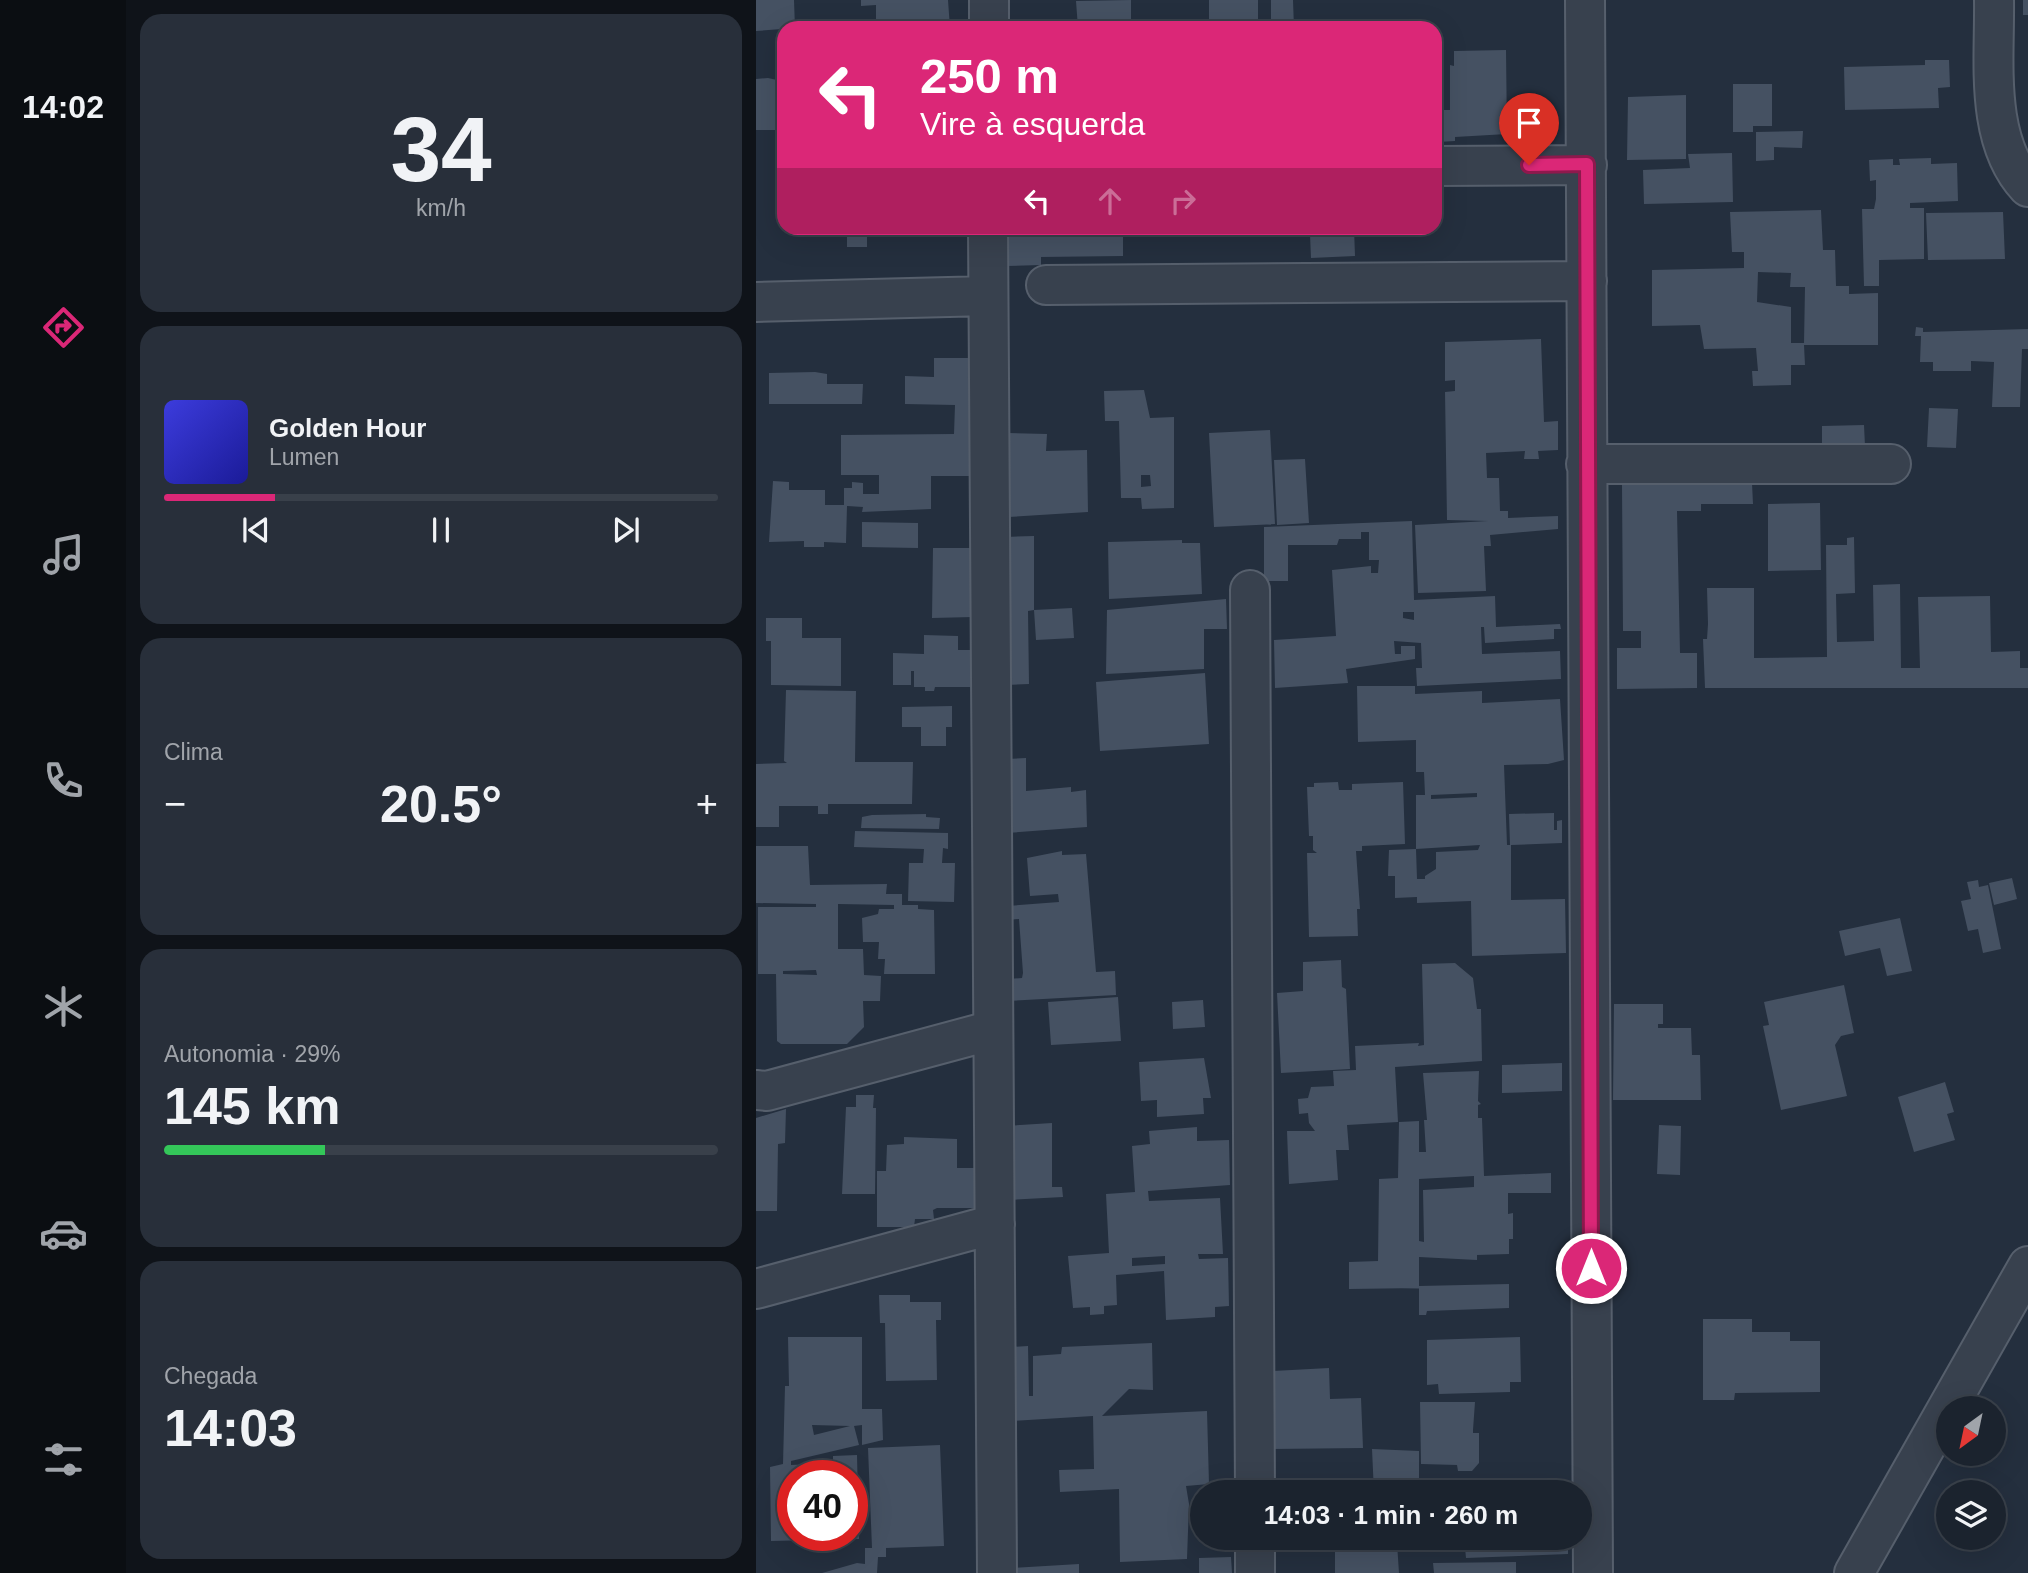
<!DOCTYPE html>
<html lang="pt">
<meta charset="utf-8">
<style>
body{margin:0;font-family:Helvetica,sans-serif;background:#282f3a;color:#f1f3f6;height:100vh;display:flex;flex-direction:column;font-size:26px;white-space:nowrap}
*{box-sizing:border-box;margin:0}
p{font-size:23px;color:#a0a4aa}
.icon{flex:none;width:38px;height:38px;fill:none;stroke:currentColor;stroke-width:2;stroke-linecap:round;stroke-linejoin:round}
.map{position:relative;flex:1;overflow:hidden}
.drawer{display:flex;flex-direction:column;gap:14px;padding:14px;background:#0f1319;width:630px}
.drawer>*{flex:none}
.banner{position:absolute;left:21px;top:21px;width:665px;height:214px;border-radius:21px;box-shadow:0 7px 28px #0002,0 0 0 2px #39404a;background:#db2777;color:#fff;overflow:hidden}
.needle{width:46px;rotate:213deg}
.fabs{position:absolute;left:1180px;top:1396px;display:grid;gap:14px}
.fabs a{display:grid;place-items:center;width:70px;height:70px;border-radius:50%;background:#1b232e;box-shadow:0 7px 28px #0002,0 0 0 2px #39404a;font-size:35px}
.speed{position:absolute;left:21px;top:1460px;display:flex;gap:14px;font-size:35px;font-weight:700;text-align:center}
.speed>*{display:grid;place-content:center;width:91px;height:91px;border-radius:50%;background:#1b232e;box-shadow:0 7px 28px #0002,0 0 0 2px #39404a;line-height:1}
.speed .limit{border:10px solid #d22;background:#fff;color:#111}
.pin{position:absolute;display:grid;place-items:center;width:60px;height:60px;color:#fff;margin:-72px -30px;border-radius:50% 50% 50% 0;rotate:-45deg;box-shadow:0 0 7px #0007}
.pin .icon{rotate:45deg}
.me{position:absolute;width:77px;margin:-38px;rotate:0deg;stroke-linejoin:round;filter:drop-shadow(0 0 5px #0008)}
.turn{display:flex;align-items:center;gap:24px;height:147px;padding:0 28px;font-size:32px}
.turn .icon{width:91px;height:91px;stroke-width:2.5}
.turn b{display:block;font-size:49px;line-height:60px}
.lanes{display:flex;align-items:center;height:66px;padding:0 28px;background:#0003;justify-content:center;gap:35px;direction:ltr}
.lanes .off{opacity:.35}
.big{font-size:52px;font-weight:700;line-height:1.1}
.drawer .widget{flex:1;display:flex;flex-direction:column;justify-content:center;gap:10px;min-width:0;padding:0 24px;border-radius:21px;background:#282f3a}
.drawer .dial{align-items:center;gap:0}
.dial b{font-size:91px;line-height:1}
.song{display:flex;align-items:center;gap:21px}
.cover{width:84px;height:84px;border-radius:10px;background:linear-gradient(135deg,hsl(240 70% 55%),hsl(240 70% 35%))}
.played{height:7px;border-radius:4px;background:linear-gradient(90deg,#db2777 20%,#39404a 20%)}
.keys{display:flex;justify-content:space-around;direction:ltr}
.heat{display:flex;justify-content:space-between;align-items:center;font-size:38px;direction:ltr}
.charge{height:10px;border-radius:5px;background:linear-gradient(90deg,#34c759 29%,#39404a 0)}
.trip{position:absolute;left:434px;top:1480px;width:402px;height:70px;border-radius:35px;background:#1b232e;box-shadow:0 7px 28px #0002,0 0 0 2px #39404a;font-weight:700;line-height:70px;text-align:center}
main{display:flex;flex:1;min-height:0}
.menu{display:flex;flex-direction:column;width:126px;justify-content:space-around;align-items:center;background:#0b0e12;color:#a0a4aa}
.menu .icon{width:49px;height:49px}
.menu .on{color:#db2777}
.menu b{font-size:32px;color:#f1f3f6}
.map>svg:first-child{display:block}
.building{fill:#455162;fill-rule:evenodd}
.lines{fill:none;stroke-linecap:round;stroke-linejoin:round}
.minor-casing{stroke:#565f6c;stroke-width:42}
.minor{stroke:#38414e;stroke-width:38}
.route-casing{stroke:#8e194d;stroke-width:18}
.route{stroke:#db2777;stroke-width:12}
</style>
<main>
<nav class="menu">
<b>14:02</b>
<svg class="icon on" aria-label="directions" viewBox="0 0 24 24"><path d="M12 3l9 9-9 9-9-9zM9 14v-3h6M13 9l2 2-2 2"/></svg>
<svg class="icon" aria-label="music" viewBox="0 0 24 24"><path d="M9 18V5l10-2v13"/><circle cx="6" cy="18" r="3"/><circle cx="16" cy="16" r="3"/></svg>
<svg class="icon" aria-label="phone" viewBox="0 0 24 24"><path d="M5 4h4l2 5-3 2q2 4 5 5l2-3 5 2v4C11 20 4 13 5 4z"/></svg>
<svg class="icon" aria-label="climate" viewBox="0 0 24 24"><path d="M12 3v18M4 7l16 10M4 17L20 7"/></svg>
<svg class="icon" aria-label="car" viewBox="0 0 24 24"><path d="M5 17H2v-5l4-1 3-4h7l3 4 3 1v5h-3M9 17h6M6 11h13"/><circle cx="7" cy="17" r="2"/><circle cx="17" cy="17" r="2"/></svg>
<svg class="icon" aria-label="filters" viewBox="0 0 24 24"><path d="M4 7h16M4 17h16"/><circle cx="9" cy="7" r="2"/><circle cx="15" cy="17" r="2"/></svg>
</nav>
<section class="drawer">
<div class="widget dial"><b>34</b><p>km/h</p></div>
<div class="widget">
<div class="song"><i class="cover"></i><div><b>Golden Hour</b><p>Lumen</p></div></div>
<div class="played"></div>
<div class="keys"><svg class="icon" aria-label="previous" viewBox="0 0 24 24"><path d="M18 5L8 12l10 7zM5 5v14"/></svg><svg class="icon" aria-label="pause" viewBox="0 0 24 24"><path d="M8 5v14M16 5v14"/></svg><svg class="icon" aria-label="next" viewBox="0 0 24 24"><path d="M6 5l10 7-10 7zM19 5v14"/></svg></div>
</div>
<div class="widget"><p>Clima</p>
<div class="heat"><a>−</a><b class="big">20.5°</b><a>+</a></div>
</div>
<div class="widget"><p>Autonomia · 29%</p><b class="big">145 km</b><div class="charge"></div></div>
<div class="widget"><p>Chegada</p><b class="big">14:03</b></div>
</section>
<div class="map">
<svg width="1272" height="1573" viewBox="0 0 1272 1573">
<rect width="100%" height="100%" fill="#242f3e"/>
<!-- building -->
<path class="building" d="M0 0H38L39 28 0 31Z
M105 0H192L194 28H120V5L105 6Z
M375 0V23L408 22V28H322L320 1Z
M453 0H502V28H453Z
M515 0H537L538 28H515Z
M1267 0H1272V15H1267Z
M750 50 751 134 699 137V141L682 142 681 110H694V65L698 66V51Z
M1169 60H1193L1194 87 1182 88 1183 108 1089 110 1088 67 1169 65Z
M12 78 21 80 23 130H0V79Z
M977 84H1016V126H997V132H977Z
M930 95V159L871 160 872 97Z
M1047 131 1046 148 1018 147V160L1000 161V132Z
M976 153 977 202 888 204 887 170 934 168 932 154Z
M1175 158V164L1201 163 1202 201 1154 203V208H1168V259L1123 260V286H1108L1106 209H1118L1120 199V180L1114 181 1113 160 1137 159V165H1144L1143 159Z
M1065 210 1067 250H1079L1080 286H1093V294L1122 293V345H1048L1049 365H1035V385L997 386 996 371H1002L1000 348 948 349 944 325 896 326V270L988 268V252H976L974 212ZM1002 272 1035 273 1034 287H1049L1048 343H1035V307L1001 302Z
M1247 212 1249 259 1172 260 1170 213Z
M91 228H111V247H91Z
M250 228H367V256L285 257V265L250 266Z
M569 228H598L599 256 555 258 554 234H565Z
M1160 327 1167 328V332L1272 329V349H1266L1264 407H1236L1238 362 1215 361V371H1177V362H1164L1165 336H1159Z
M785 339 788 422 802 421V450L782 451 783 459H768L769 451 730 453 731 478H743L744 511H752V518L802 516V529L734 535 735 546H728L730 591 662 593 659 525 732 521 691 520 689 392 699 391V380L689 381V342Z
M178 358H216V476H175V509L106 512 107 507 91 506 90 543 68 542V547H48V541L13 542 17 481 33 482V490H69V505H88V488H96V482L107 483V494H123V475H85V435L198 434 199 405 149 404V376L178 377Z
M59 372 71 374V384H107L106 404H13V373Z
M388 390 394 418 418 417V508L386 509 385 498H365L363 421H349L348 391ZM385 475H394L395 486 385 487Z
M1173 408 1202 409 1200 448 1171 447Z
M1108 425 1109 446 1066 447V426Z
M514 430 519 524 458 527 453 433Z
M252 433 291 434 290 451 331 450 332 512 252 517Z
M549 459 553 523 521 525 518 460Z
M996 483 997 504H945V511H921L924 653H941V688L861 689V648H885V631H867L866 485Z
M1064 503 1065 570 1012 571V504Z
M656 521 658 600 739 596 740 627 804 624 805 629H798V639L729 643 728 627H725L726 654 804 651 805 679 661 686 660 668H666L665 643 638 641 639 654H645V646H659V659L590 669 592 683 519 688 518 640 580 636 576 570 615 566V573H622L623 560H613V532H605V539H583L581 545H532V581H508V527ZM647 612H658V620L647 618Z
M106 522 162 523V548L106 547Z
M278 536V610L272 611 273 684 250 685 249 537Z
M1098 537 1099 593 1080 594 1081 642 1118 641 1117 585 1144 584 1145 668H1164L1162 597 1234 596 1235 652 1264 651V668H1272V688H949L947 639H951L952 624 951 588H998V658L1071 657 1070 545H1091V538Z
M426 540V543H444L446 594 353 599 352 542Z
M177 548H217V617L176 618Z
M470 599 471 629H448V669L350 674 351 610Z
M316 608 318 638 280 640 278 610Z
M10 618H46V638H85V686L15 685V641H10Z
M168 635 202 636V650H217L216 687H179L178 691H169V687H158V671H155V685H137V653L168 654Z
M449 673 453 744 344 751 340 682Z
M601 686H659V694L726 691V703L804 699 808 760 792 764 748 765 751 845H754L753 814 798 813V830H801V821L806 820V843L755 845V900L809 899 810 953 716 956 715 901 661 903V897L639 898V876H632L633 850 660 849 661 879H669V876L680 869V852L722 850 724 845 660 849V795H669L668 772H660V740L602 742ZM721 793V797L675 799V795Z
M30 690 100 691 99 762H157L156 804H72V814H62V806H23V827H0V764L31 763 28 761Z
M196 706V727H190V746H165V727H146V707Z
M270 758V791L315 787V792L330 790 331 827 251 833 250 759Z
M582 782 583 790H596V784L647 782 649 844 606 846V851H600L604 909H601L602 936 553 937 551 853H561L557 850V836H553L551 787H558V783Z
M170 814V817L184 818 183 829 105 828 106 817 116 815Z
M99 831 192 833V849L187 848 186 863H199L198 902 152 901 153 863H167L168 849 98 847Z
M0 846H52L54 885 131 884 130 894H146V905H162V909L178 910 179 974H128L129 959H122L123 942H107L106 918 122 914 123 909H138V905L82 904V949H107L108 975 125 976 124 1001H107L108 1027 91 1044H25L21 1041 20 974H2V907H60V904L0 903ZM60 970 61 975 27 974V971Z
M306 851V855L330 854 340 972 359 971 360 995 251 1001 252 979 266 978 267 973 263 919 251 920V906L303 902 302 894 274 896 271 858Z
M1256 878 1261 899 1238 905 1233 883Z
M1222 880 1223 887 1232 885 1245 949 1227 953 1222 929 1212 931 1205 901 1215 899 1211 882Z
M1144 918 1156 971 1131 976 1124 948 1089 956 1083 931Z
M585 960 586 987 590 989 594 1069 525 1073 521 993 547 991V962Z
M699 963 717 978 721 1009H725L726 1061 639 1067 642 1122 591 1125 593 1150H580L582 1180 533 1184 531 1131H559L553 1123 552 1113 543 1114 542 1099 552 1098 555 1087 578 1086 577 1071 600 1070 599 1046 663 1043 662 1046 668 1045 666 964Z
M1088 985 1098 1033 1085 1036 1079 1045 1091 1096 1025 1110 1007 1026 1013 1025 1008 1002Z
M362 997 365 1041 295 1045 292 1002Z
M447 1000 449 1027 417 1029 416 1002Z
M858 1004H907V1024H902V1028H935L936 1055H944L945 1100H857Z
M448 1058 455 1098H447L448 1114 401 1117V1100L385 1101 383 1062Z
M806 1063V1091L746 1093V1065Z
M723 1071 722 1101 725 1104 722 1105V1118H726L728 1176 795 1173V1193H752V1214L757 1213V1239H753V1254L721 1255V1260L663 1257V1288L593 1289V1262L622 1261 623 1179 642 1178 643 1122 663 1121V1152H670L668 1120H671L667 1073ZM718 1176V1187L667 1190 668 1242 663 1241V1179Z
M1189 1082 1198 1112 1191 1114 1199 1140 1158 1152 1142 1097Z
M100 1095H118L117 1108H120L119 1194H86L90 1107H100Z
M30 1109 29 1143 22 1144 21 1211H0V1118Z
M296 1123V1187H306L307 1197 253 1200 250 1126Z
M903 1125 925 1126 924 1175 901 1174Z
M441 1127V1141L473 1140 474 1185 392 1191 393 1201 464 1198 467 1254H442L443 1259 472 1258 473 1306 459 1307V1317L410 1320 408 1271 360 1275 361 1305 348 1306V1314L334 1315V1307L317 1308 312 1256 353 1253 350 1194 379 1192 376 1146 394 1144 393 1131ZM409 1256V1264L376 1266V1258Z
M148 1137 201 1139V1168H222V1208H181L177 1210 178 1219H159L158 1227H121V1171H130L131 1145 148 1144Z
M753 1284V1308L671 1311 670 1315H663V1286Z
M123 1295H154V1302H185V1320H180L181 1380 130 1381 129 1323H124Z
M947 1319H996V1332H1034V1341H1064V1392L979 1393 978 1400H947Z
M32 1337H106V1409H126L127 1440 106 1445V1425L98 1426 103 1445 35 1461V1465L77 1463V1456L101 1455 103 1539 15 1541 14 1467 27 1464 29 1386H33ZM56 1425 94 1426 58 1435ZM37 1475H96V1535H37Z
M764 1337 765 1382H754V1392L683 1394 682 1384 671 1385V1340Z
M396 1343 397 1390 373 1389 346 1416 451 1411 453 1484 430 1486 433 1504 431 1559 364 1562 363 1489 304 1492 303 1470 338 1469 337 1416 254 1421 253 1347 272 1346 273 1396H277V1356L305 1354 306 1347Z
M573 1368 574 1399 605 1398 607 1448 515 1449 517 1371Z
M664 1402H719L717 1430V1433H723V1463L716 1471H702L701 1465 665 1464Z
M184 1445 188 1546 130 1548V1557H122L121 1573H66L101 1563 109 1564V1548H116L112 1448Z
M616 1449 663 1451V1493H618Z
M770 1478 769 1493H701L702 1481Z
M708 1538H812V1554L710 1558Z
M641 1543 643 1573H579V1544Z
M475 1557 476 1573H443V1558Z
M760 1562V1573H678L677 1563Z
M323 1564V1573H255V1568Z"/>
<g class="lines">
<defs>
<path id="minor" d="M829 0 837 1573
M1238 0C1239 60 1228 140 1272 187
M233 28V0
M679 166 831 165
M232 228 241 1573
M290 285 831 281
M0 302 232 296
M830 464H1135
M494 590 499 1493
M0 1090 11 1091 237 1030
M0 1289 239 1224
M499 1538V1573
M1098 1573 1272 1266"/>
</defs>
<!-- minor casing -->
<use href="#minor" class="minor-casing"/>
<!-- minor -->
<use href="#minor" class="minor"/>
</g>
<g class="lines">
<defs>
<path id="route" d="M773 165 831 164 835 1268"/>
</defs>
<!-- route casing -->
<use href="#route" class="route-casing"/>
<!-- route -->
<use href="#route" class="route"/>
</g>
</svg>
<div class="fabs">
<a><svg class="needle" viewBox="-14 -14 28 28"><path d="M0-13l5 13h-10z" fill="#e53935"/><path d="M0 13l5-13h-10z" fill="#a0a4aa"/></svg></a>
<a><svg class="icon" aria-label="layers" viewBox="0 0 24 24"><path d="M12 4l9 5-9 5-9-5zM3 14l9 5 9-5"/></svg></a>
</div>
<div class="speed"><div class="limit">40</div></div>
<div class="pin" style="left:773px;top:165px;background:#d93025"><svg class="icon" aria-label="arrive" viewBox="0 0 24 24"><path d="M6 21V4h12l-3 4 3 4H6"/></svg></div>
<svg class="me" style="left:835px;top:1268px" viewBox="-20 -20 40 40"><circle r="17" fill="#db2777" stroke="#fff" stroke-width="3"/><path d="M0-11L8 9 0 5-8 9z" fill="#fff"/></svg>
<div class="trip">14:03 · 1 min · 260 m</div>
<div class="banner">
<div class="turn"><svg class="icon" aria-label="left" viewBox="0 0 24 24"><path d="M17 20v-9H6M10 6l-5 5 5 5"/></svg><div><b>250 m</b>Vire à esquerda</div></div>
<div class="lanes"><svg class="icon" aria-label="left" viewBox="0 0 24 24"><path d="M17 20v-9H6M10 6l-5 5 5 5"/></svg><svg class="icon off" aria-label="ahead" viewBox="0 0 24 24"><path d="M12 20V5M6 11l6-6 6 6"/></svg><svg class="icon off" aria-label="right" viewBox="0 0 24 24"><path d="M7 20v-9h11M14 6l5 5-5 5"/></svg></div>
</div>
</div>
</main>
